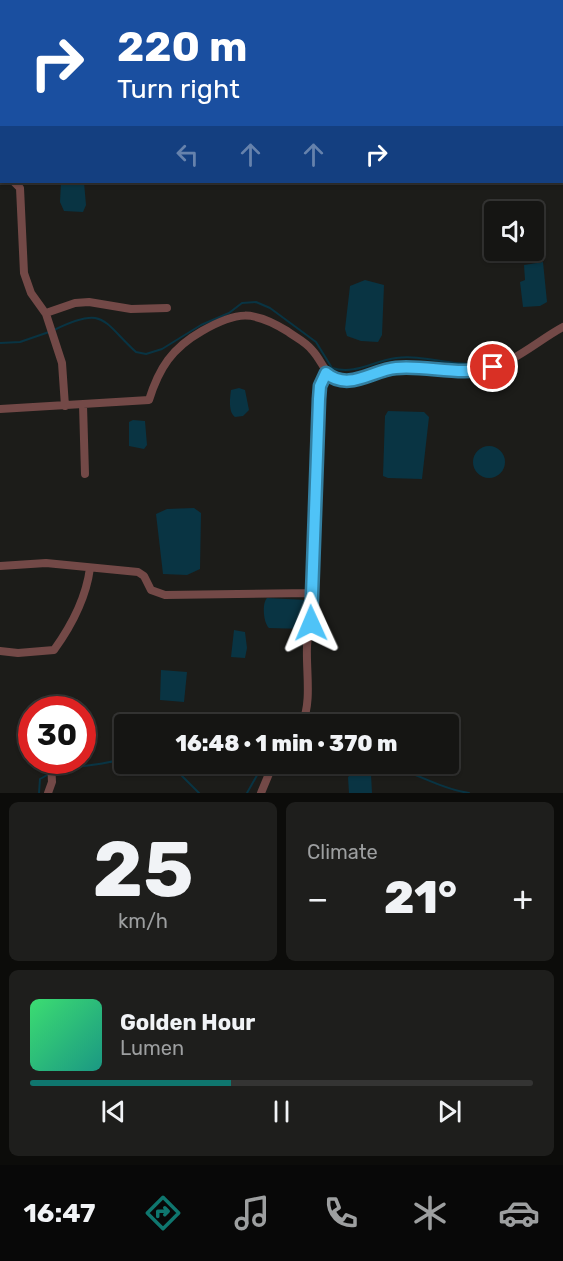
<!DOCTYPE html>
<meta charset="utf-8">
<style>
body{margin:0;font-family:Rubik,sans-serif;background:#1e1e1c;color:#f1f3f6;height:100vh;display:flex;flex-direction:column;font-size:22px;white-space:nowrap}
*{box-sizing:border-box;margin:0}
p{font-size:20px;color:#9d9fa0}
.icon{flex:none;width:33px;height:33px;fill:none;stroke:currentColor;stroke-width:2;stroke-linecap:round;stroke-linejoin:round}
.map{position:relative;height:793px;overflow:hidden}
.drawer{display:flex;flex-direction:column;gap:9px;padding:9px;background:#0c0c0a;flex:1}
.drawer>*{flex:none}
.hud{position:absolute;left:0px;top:0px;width:564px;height:183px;box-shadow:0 2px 4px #0004,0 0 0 2px #343433;background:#1a4fa0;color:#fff;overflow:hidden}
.controls{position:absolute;left:484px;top:201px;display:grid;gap:12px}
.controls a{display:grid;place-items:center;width:60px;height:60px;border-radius:6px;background:#151513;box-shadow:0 2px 4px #0004,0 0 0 2px #343433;font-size:30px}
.speed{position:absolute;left:18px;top:696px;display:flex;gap:12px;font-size:30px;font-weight:700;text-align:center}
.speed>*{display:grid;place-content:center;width:78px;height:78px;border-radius:50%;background:#151513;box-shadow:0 2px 4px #0004,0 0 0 2px #343433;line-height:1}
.speed .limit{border:9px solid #d22;background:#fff;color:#111}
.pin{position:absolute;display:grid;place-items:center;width:51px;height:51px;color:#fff;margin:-26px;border:3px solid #fff;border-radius:50%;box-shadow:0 2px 6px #0007}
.me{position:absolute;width:66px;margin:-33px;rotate:359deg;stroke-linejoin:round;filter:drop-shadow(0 0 4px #0008)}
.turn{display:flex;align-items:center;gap:21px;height:126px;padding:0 18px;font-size:27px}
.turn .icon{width:78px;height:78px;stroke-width:2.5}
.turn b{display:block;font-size:42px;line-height:51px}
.lanes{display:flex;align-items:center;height:57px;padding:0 18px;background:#0003;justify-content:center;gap:30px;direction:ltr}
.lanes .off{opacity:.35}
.big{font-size:45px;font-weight:800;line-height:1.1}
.drawer .tile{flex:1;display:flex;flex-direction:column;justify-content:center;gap:9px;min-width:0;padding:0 21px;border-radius:9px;background:#1e1e1c}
.drawer .dial{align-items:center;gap:0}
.dial b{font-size:78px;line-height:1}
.song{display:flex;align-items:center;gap:18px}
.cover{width:72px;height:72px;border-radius:9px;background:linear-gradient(135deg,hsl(140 70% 55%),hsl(170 70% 35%))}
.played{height:6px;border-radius:3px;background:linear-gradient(90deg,#0f766e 40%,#343433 40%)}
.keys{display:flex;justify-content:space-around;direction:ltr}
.heat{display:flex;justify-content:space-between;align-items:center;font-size:33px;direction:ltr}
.drawer .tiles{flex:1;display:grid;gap:9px;grid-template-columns:1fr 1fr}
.tile:last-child{grid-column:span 2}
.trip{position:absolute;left:114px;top:714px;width:345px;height:60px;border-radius:6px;background:#151513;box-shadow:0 2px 4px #0004,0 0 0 2px #343433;font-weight:800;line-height:60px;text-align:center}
.menu{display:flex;height:96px;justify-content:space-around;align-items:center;background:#080808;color:#9d9fa0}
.menu .icon{width:42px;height:42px}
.menu .selected{color:#0f766e}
.menu b{font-size:27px;color:#f1f3f6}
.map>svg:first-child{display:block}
.water{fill:#093443}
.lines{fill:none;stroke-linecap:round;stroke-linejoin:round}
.stream{stroke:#093443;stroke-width:2}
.minor{stroke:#734947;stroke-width:8}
.route-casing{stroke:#337fa1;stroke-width:15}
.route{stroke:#4fc3f7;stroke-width:10}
</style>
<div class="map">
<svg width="563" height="793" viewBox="0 0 563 793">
<rect width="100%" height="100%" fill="#1c1c19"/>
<!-- water -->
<path class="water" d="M61 182H84L86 205 83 212 64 211 60 202Z
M543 262 547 302 540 306 523 307 520 282 525 280 524 265Z
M365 280 384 285 382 335 378 342 361 341 347 336 345 329 350 286Z
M239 388 245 390 249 410 243 416 235 417C228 412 230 398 231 390Z
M388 411 424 412 429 417 422 479 388 478 383 476 385 416Z
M133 420 145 421 147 445 144 449 129 446V422Z
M473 462a16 16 0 1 1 32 0a16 16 0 1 1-32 0Z
M194 508 201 513 200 569 187 575 163 574 156 514 167 509Z
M267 598 307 600 305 629 269 628C263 622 262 603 267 598Z
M234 630 245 632 247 648 245 658 231 657Z
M161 670 187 672 184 702 160 700Z
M354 771 371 774 372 793H349L348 777Z"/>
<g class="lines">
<!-- stream -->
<path class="stream" d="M54 330C105 305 102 321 136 352L146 354 162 349 201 325 229 313 242 303 256 302 270 308 316 342 332 368C356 375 373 361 396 358 424 354 452 367 480 363
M0 343 20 342 49 332
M170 764 199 793
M275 766C317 765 363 761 404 771 427 778 442 789 469 793
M54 772C78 764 101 767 124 758
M39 793 40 779 49 774
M247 793 260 770 269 767"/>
<!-- minor -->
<path class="minor" d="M341 0V2
M562 39H563
M0 181H2
M14 182 20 188 24 273 31 293 46 314 62 363 65 406
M46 313 75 303 89 302 131 309 167 308
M83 405 85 474
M0 409 149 400C159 368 172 348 202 331 237 311 253 310 287 331 295 337 306 342 312 350 324 363 324 377 343 380 362 383 377 369 396 368 424 365 453 374 482 370 512 365 537 341 563 327
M0 566 46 563 138 572 144 576 151 590 165 595 311 593
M0 651 18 653 54 650C72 625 86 599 90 568
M54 710 55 703H75
M302 724C312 701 306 672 307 647 307 636 312 626 312 615 313 561 316 508 319 454 320 429 312 395 326 373
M48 793 52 782 51 760
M261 793 273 764"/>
</g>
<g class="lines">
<defs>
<path id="route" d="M311 623 319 399 320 386 326 373C349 392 372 370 396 368 429 365 460 377 493 367"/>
</defs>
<!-- route casing -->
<use href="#route" class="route-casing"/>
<!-- route -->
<use href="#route" class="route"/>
</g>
</svg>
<div class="controls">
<a><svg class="icon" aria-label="sound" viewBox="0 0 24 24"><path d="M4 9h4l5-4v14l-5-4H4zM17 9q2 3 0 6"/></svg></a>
</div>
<div class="speed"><div class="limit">30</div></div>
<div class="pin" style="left:493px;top:367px;background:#d93025"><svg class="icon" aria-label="arrive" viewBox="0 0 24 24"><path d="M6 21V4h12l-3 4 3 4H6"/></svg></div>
<svg class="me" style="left:311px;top:623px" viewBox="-20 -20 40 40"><path d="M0-17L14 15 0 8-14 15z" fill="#4fc3f7" stroke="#fff" stroke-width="4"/></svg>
<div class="trip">16:48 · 1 min · 370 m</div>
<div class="hud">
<div class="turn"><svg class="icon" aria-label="right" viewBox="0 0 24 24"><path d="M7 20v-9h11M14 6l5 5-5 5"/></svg><div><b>220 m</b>Turn right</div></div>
<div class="lanes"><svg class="icon off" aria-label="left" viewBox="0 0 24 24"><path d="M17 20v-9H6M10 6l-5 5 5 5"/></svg><svg class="icon off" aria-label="ahead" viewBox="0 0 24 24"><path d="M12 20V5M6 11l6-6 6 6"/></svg><svg class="icon off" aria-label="ahead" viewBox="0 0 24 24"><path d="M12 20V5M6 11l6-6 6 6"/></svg><svg class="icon" aria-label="right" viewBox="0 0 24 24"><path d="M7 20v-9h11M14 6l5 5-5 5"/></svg></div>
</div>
</div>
<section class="drawer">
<div class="tiles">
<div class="tile dial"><b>25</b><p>km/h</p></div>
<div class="tile"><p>Climate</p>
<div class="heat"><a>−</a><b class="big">21°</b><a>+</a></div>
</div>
<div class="tile">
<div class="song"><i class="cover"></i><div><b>Golden Hour</b><p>Lumen</p></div></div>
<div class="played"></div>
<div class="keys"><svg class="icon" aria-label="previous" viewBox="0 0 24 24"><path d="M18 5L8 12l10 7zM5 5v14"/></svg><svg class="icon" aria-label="pause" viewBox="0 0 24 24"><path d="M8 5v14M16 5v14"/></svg><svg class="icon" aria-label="next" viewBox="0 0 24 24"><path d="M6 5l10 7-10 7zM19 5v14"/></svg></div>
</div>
</div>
</section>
<nav class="menu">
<b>16:47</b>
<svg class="icon selected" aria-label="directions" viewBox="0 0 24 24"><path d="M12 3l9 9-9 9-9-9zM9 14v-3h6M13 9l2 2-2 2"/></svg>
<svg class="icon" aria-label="music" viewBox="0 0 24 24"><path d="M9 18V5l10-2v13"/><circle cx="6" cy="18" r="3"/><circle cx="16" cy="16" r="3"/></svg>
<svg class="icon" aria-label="phone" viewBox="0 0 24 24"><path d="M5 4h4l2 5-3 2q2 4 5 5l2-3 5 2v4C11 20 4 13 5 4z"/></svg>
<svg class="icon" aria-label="climate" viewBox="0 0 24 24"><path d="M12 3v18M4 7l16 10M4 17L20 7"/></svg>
<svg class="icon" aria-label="car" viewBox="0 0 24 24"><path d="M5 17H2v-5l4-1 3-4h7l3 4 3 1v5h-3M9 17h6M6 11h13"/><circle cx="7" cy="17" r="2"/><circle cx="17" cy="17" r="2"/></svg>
</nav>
